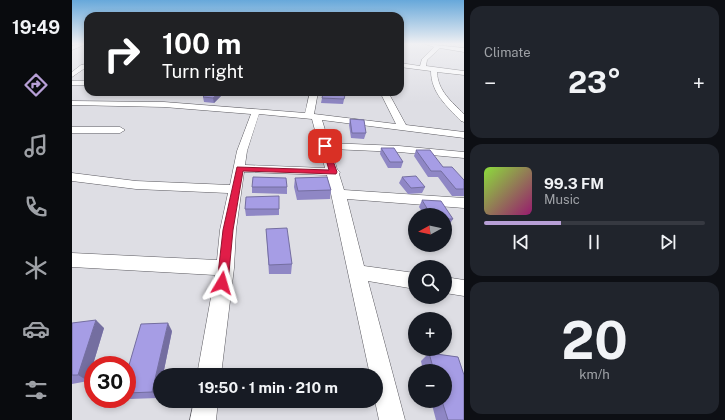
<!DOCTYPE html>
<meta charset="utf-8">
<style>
body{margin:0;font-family:"Public Sans",sans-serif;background:#20242c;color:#f1f3f6;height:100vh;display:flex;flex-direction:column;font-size:15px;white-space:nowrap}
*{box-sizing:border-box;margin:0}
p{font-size:13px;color:#9ea1a6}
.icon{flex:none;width:22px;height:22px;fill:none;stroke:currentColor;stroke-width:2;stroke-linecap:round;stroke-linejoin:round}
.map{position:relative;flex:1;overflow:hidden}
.panel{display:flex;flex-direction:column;gap:6px;padding:6px;background:#0d0f14;width:261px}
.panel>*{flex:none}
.hud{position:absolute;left:12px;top:12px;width:320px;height:84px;border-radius:12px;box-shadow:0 2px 6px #0003;background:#202124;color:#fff;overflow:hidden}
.needle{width:26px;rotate:262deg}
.tools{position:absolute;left:336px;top:208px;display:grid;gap:8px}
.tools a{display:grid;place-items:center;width:44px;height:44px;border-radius:50%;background:#171b24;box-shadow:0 2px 6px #0003;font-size:20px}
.speed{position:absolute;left:12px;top:356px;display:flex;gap:8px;font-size:20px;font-weight:700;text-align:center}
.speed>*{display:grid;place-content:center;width:52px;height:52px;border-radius:50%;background:#171b24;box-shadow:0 2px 6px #0003;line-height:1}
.speed .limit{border:6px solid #d22;background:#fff;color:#111}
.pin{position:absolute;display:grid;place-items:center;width:34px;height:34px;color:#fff;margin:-17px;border-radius:8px;box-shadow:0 2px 6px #0006}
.me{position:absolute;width:44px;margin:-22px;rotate:7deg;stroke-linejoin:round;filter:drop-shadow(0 0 3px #0008)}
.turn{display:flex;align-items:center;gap:14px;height:84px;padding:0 12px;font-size:18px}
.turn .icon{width:52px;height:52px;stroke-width:2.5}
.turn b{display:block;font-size:28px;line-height:34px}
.big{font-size:30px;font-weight:700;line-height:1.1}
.panel .widget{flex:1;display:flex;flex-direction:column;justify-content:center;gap:6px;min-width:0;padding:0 14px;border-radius:12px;background:#20242c}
.panel .dial{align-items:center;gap:0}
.dial b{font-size:52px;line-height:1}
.song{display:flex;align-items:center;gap:12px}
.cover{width:48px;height:48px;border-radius:6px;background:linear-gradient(135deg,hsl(90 70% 55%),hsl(320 70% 35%))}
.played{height:4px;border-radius:2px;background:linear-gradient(90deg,#b79fd6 35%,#363941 35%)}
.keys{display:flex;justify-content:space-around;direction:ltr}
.heat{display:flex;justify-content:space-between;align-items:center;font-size:22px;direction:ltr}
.trip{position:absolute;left:81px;top:368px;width:230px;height:40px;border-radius:20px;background:#171b24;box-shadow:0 2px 6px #0003;font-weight:700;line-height:40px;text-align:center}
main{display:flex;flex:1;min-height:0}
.tab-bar{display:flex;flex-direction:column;width:72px;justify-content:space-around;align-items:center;background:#090b0e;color:#9ea1a6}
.tab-bar .icon{width:28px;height:28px}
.tab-bar .active{color:#b79fd6}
.tab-bar b{font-size:18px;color:#f1f3f6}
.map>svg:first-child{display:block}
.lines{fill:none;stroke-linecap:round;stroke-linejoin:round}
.minor-casing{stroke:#5b5a60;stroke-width:1}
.minor{fill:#fff;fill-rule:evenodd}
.wall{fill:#8f87c5}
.shaded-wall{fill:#746ea0}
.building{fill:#a69de5;stroke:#746ea0}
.route{fill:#e11d48;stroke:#92132f}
</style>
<main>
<nav class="tab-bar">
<b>19:49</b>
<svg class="icon active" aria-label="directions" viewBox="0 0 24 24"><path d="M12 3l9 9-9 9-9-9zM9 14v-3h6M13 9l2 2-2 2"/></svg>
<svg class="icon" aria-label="music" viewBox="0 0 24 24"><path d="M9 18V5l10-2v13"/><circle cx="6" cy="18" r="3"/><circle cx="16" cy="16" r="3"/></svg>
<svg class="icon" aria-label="phone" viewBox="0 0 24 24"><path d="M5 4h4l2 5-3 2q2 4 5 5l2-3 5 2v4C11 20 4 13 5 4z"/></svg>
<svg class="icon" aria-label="climate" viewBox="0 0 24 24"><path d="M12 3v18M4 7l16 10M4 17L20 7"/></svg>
<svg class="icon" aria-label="car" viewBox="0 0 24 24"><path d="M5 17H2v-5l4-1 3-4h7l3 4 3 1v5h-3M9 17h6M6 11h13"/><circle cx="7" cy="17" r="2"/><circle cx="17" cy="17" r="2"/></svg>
<svg class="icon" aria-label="filters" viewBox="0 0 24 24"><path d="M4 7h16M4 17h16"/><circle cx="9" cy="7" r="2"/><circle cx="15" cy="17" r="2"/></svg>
</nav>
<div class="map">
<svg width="392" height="420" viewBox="0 0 392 420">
<rect width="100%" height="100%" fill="#dedee4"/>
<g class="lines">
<defs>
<path id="minor" d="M8 44H14L0 50V46Z
M353 44 392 48V52L368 48 355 60 354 66 392 71V75L365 72C366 91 379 101 392 114V122L389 121C375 106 359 93 359 71L328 67V63L348 66 350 59 362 47Z
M16 64V68H13L0 77V72L9 65Z
M0 81H16V85H0Z
M238 92H246L242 114 324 124 308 92H316L334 125 392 132V138L250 120 257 143 327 146 392 152V158L327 152 259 149 265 169 268 172 267 174 272 190 392 198V208L275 199 292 266 343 273V289L296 281 333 420H307L303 401 304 375H298L255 175 172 172 164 230 162 268 149 375H125L143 275 0 267V253L145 260 148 230 156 193 64 189 0 181V173L64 181 158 185 165 151 179 114 92 107 0 105V101L92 102 233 113ZM187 114 240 119 253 168 173 165 175 151Z
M0 127H48L53 130 48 133H0Z
M373 277 392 280V296L373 293Z
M122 401H146L144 420H118Z"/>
</defs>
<!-- minor casing -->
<use href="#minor" class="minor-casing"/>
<!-- minor -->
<use href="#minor" class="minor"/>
</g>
<!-- wall -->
<path class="wall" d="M136 92H149L150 95 142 103 132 102 131 97Z
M273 95 271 104 249 103 250 98Z
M278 119 294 133 292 139 279 138 277 125Z
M309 148 331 162 329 168H316L308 154Z
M344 150 392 180V196H380L366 177H356L342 156Z
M330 177 353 187 350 193 336 194 327 183Z
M223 178 259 190 258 199 225 200 222 187Z
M180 187H215V194L180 193Z
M207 196V215L174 216 173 209Z
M350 200 381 219 377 225 373 226V215H352L347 207Z
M194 229 220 264 219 274H197Z
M0 323 32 328 16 381 0 384Z
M100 331 91 375H88L86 398 57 399 55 398V372Z
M357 353 386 357 392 375V420H364L359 401H373V371H351L349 361Z"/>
<!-- shaded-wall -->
<path class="shaded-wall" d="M148 92H149L150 95 142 103 141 98Z
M24 320 32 328 16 381 6 375Z
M96 323 100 331 91 375H88V389L86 398 80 392Z"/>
<!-- building -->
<path class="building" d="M136 92H148L141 98 131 97Z
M251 94 273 95 272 99 250 98Z
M278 119 292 120 294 133H280Z
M309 148H322L331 162H318Z
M344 150H358L371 167H380L392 180V189H384L369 171H359Z
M344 176 353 187 339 188 330 177Z
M181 177 214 178 215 187H180Z
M255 177 259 190 226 191 223 178Z
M207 196V209H173L174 197Z
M350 200 369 201 381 219H373V215H359Z
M215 228 220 264 197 265 194 229Z
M24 320 6 375H0V323Z
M96 323 80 392 55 393V372L69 324Z
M357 353 386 357 392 375V420H376L370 401H373V371H362Z"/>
<!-- sky -->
<linearGradient id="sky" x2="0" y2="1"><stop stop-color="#67a8da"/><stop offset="0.43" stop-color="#f0f0f3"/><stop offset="1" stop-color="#f0f0f3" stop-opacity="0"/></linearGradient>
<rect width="392" height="102" fill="url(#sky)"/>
<!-- route -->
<path class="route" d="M251 144 256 146 265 172 264 174 171 171 161 230 156 283 155 287 150 289 146 287 145 283 151 230 165 167 257 170 250 146Z"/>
</svg>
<div class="tools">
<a><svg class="needle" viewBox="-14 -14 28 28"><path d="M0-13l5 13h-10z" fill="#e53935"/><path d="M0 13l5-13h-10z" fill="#9ea1a6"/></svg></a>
<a><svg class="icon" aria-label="search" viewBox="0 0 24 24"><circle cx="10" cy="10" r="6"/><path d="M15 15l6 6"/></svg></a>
<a>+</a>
<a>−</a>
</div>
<div class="speed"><div class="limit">30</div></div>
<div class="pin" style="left:253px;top:146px;background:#d93025"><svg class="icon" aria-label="arrive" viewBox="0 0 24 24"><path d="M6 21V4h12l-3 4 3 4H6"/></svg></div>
<svg class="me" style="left:150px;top:283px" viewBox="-20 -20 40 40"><path d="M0-17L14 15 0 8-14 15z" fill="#e11d48" stroke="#fff" stroke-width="4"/></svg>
<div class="trip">19:50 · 1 min · 210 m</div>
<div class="hud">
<div class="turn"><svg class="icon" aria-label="right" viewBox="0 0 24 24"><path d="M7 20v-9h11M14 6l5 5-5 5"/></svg><div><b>100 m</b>Turn right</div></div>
</div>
</div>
<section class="panel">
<div class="widget"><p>Climate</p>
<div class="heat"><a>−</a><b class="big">23°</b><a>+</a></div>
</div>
<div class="widget">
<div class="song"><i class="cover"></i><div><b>99.3 FM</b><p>Music</p></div></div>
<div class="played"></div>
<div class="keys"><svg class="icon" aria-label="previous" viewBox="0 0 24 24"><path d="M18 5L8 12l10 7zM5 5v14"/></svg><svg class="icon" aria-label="pause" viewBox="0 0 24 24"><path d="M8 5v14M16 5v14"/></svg><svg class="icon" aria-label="next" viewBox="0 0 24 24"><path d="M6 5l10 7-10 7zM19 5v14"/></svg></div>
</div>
<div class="widget dial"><b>20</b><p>km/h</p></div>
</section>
</main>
